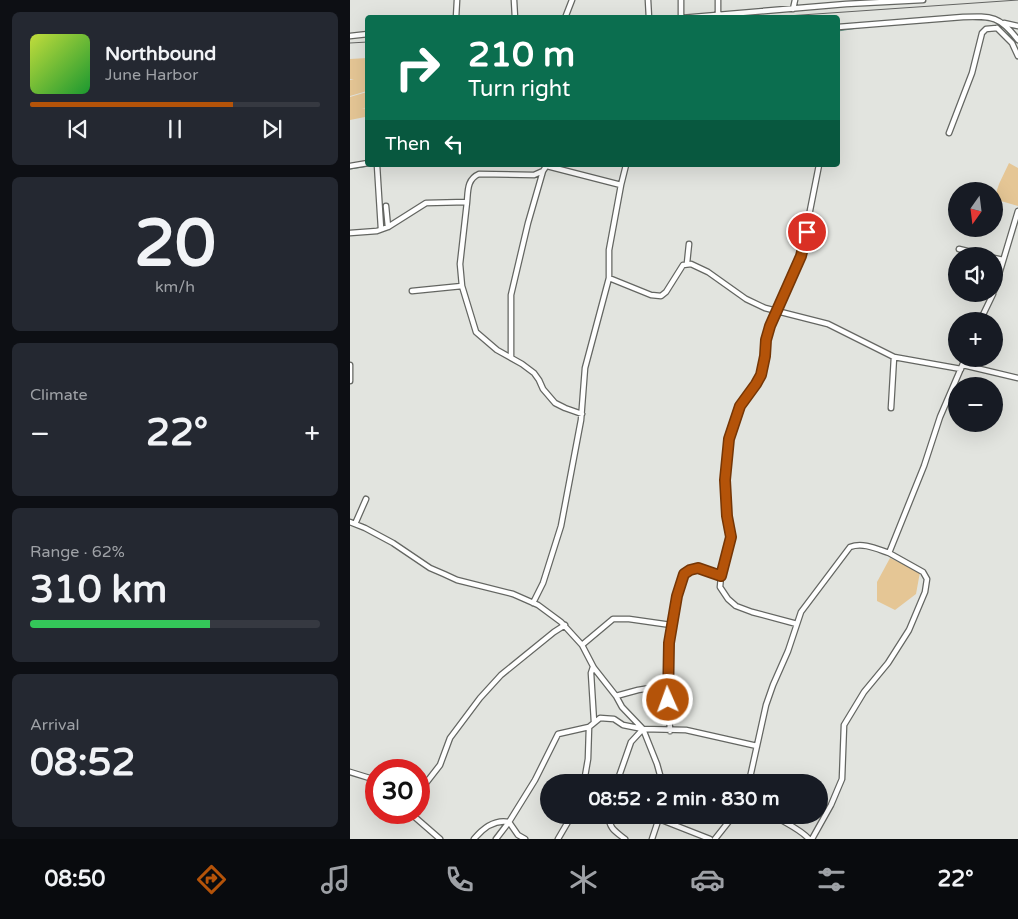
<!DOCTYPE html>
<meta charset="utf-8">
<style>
body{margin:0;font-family:"Varela Round",sans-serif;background:#242831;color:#f1f3f6;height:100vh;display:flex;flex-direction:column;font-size:19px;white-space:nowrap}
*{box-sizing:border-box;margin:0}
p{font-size:16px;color:#9ea1a6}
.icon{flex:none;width:28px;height:28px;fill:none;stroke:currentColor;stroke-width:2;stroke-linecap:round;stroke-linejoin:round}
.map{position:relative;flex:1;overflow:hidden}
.details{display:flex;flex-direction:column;gap:12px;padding:12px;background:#0d0f14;width:350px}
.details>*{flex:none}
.hud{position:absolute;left:15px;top:15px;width:475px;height:152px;border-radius:5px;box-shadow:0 5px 20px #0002;background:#0b6e4f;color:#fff;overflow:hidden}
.needle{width:32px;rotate:194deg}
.buttons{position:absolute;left:598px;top:182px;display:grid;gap:10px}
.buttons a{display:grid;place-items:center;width:55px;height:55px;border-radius:50%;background:#171b24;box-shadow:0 5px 20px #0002;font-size:25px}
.speed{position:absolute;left:15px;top:759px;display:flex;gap:10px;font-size:25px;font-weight:700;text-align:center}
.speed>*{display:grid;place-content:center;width:65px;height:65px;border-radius:50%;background:#171b24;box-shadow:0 5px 20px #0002;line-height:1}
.speed .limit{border:8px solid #d22;background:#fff;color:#111}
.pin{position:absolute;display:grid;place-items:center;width:42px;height:42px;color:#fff;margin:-21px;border:2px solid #fff;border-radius:50%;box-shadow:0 1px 5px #0007}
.me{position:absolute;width:55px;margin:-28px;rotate:358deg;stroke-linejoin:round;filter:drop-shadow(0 0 4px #0008)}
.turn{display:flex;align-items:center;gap:18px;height:105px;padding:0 20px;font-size:22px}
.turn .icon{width:65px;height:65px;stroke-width:2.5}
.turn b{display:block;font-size:35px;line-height:42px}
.then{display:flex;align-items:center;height:48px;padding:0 20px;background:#0003;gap:10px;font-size:19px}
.big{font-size:38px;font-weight:800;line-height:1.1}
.details .card{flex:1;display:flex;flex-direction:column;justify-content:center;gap:8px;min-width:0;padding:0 18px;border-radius:8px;background:#242831}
.details .dial{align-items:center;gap:0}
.dial b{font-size:65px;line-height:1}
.song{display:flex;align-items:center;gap:15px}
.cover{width:60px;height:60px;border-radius:8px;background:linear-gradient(135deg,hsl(70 70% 55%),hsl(130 70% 35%))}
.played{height:5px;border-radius:2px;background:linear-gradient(90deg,#b45309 70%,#363941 70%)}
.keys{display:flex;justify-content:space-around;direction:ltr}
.heat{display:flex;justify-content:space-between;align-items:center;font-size:28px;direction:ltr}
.charge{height:8px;border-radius:4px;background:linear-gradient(90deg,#34c759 62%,#363941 0)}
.trip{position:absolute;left:190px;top:774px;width:288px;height:50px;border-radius:25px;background:#171b24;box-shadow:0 5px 20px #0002;font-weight:800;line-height:50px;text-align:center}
.tabs{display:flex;height:80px;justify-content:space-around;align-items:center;background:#090b0e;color:#9ea1a6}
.tabs .icon{width:35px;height:35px}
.tabs .current{color:#b45309}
.tabs b{font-size:22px;color:#f1f3f6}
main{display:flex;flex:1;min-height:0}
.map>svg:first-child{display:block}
.green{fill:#e5c695}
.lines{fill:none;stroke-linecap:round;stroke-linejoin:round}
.stream{stroke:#5f9484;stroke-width:1}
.minor-casing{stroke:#646662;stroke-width:7}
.minor{stroke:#fff;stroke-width:4.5}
.rail{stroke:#636462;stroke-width:1}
.route-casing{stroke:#753606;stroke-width:12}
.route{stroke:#b45309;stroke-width:9}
</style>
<main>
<section class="details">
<div class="card">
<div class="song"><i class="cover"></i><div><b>Northbound</b><p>June Harbor</p></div></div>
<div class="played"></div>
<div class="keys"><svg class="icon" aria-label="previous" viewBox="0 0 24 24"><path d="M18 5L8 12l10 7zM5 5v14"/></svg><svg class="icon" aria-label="pause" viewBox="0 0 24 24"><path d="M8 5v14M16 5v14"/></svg><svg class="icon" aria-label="next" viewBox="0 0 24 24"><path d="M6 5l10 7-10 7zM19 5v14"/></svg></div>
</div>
<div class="card dial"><b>20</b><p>km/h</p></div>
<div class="card"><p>Climate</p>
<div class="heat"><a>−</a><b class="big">22°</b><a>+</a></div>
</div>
<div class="card"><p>Range · 62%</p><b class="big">310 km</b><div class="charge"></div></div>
<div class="card"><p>Arrival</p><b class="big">08:52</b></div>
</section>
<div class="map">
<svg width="668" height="839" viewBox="0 0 668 839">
<rect width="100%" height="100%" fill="#e2e4df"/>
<!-- green -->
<path class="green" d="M17 58V91L0 96V80L4 79H0V59Z
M17 92V107L12 109 17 108V123L15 117 0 120V97Z
M659 163 668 168V206L644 199 649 184Z
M540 558 570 572 566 594 545 610 527 601V582Z"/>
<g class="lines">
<!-- stream -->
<path class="stream" d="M642 20 656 30 662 40
M488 31 514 27
M665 45 668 50
M0 169 26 165"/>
<defs>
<path id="minor" d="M164 0 165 18
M298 0 299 18
M443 9 445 0
M368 15V0
M106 18 107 0
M215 18 222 0
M331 18 496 4 573 0
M331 18V0
M654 23 668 26
M488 27 613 17C642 16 650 16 668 40
M647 28 662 43 668 56
M0 36 18 34
M599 133 622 73 632 33 636 29 647 28
M27 165 31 229
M0 166 18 163
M271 185 276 165
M117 202 110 264 112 286 126 332 147 350 172 364 184 373 189 380 193 389 205 403 215 408 232 414
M36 206 38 227
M0 233 27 231 38 227 76 203 117 202C118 191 117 179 129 174L184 175 193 171 197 165
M609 249 638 256
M644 258 653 260
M337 263 339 244
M259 278 301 295 311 296 316 292 333 265 341 264 358 272 396 299 415 308 478 324 544 357 611 369
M62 291 112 286
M644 291 668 211
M630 321 643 294
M161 357V295L178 223 193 171
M0 365V381
M613 365 668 378
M541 408 544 357
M0 522 15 528 43 543 80 568 94 574 107 580 163 594 188 605 211 622 232 645 244 668 266 696 272 707 293 729 307 764 312 782
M5 524 16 499
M183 603 193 583 211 526 231 420 235 368 259 278V250L271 185 197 166
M447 624 402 612 386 606 378 599 370 587 371 576 381 537 377 516 375 481 379 439 389 406 406 384 411 375 415 356 416 340 420 326 451 256 469 165
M232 645 263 619H279L321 625 334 574C346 565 357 572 371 576
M243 667 241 673 244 722
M266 696 288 690 318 685
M320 731 317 670 321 625
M0 772 26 780
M234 782 238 759 239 727
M267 782 281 742 293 729
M399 782 416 705 423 685 438 651 451 612 500 547C513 542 527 549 539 553L574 466 590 417 615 359
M69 792 90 765 100 738 130 698 151 675 204 632 215 625
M59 812 90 839
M259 815C258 828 266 832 275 839
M423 815C435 823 450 829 459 839
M309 819 360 839
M124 839C133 828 144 819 159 822L168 835 175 839
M146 839 159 822 185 780 208 734 239 727 250 718 264 719 273 725 293 729 336 730 407 746
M208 839 222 815
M302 839 310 815
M365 839 384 815
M462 839 481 805 492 779 494 725 514 692 538 663 559 630 575 592 577 579 573 572 539 553"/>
</defs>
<!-- minor casing -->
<use href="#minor" class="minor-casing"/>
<!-- minor -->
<use href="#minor" class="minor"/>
<!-- rail -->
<path class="rail" d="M408 18 668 0
M0 43 18 42"/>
</g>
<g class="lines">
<defs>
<path id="route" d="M318 700 319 643 327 596 334 574 340 570 348 568 371 576 381 537 377 516 375 480 379 439 390 406 406 384 411 375 415 356 416 340 420 326 451 256 457 232"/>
</defs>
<!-- route casing -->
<use href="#route" class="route-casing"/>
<!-- route -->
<use href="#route" class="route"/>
</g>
</svg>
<div class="buttons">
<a><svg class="needle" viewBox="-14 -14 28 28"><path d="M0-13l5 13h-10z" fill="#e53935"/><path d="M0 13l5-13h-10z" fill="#9ea1a6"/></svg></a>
<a><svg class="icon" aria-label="sound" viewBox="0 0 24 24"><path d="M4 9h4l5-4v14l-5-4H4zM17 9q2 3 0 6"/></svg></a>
<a>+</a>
<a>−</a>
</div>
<div class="speed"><div class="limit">30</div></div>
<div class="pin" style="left:457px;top:232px;background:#d93025"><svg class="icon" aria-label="arrive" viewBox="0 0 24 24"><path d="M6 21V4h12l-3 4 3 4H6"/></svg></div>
<svg class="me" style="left:318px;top:700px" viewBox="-20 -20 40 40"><circle r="17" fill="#b45309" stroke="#fff" stroke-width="3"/><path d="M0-11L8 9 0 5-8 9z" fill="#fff"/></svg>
<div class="trip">08:52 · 2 min · 830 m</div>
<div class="hud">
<div class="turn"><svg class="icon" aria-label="right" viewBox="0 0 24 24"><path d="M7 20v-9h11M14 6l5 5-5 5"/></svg><div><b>210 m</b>Turn right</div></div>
<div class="then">Then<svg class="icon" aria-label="left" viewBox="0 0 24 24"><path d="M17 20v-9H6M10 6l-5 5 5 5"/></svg></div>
</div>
</div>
</main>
<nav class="tabs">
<b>08:50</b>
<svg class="icon current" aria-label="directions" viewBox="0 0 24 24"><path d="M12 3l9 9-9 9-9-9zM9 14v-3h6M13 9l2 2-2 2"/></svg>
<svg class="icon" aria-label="music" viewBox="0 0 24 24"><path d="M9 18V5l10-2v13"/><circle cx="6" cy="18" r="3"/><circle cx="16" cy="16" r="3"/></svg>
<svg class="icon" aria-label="phone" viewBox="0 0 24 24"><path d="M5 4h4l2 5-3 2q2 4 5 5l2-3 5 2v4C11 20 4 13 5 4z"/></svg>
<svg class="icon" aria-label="climate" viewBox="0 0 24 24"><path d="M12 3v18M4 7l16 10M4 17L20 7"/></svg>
<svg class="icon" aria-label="car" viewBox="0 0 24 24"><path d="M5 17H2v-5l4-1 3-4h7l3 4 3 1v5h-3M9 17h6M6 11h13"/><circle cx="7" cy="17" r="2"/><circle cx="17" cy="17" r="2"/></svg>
<svg class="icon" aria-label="filters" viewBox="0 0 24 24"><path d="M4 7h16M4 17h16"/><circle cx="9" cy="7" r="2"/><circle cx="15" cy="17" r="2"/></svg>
<b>22°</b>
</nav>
